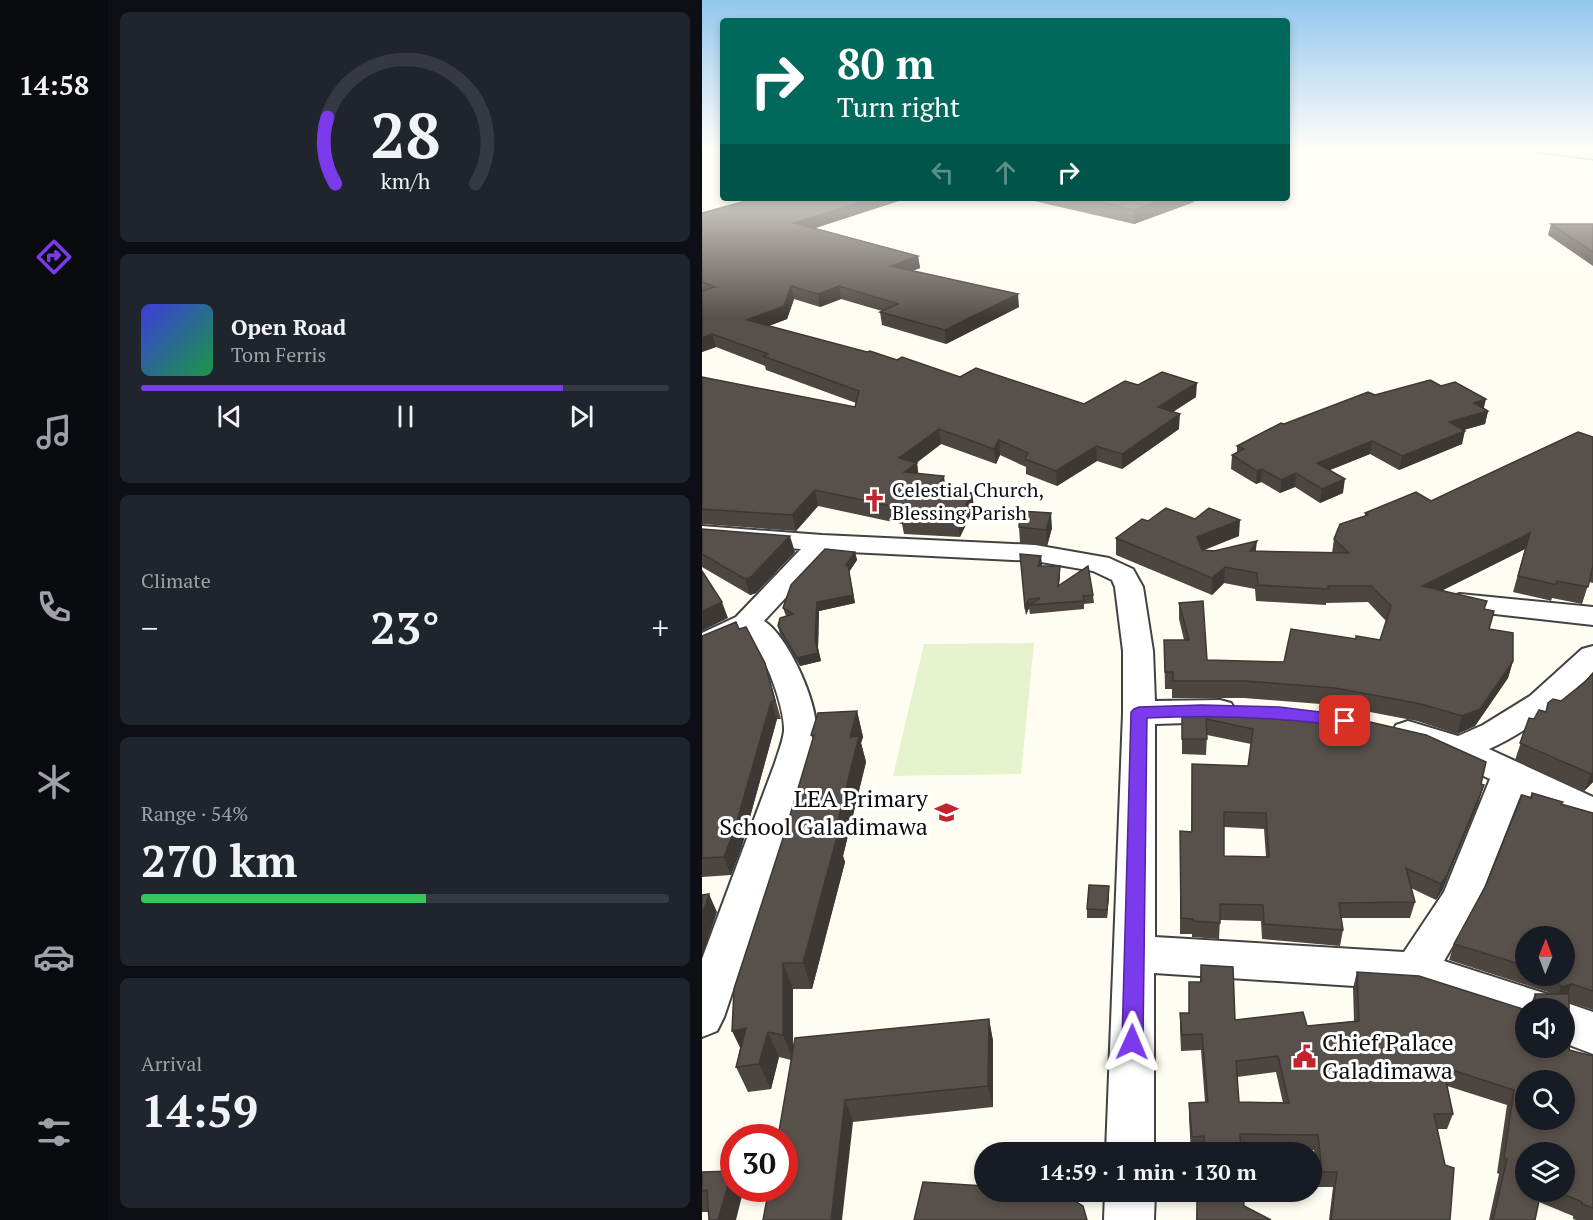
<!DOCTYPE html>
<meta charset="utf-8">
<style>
body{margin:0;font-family:"PT Serif",serif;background:#20242c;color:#f1f3f6;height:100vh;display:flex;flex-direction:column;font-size:22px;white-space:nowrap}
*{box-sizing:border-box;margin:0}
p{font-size:20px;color:#9ea1a6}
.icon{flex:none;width:33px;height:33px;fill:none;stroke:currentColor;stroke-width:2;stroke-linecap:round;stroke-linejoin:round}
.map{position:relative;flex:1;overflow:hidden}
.details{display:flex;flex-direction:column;gap:12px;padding:12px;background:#0d0f14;width:594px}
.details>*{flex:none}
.hud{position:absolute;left:18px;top:18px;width:570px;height:183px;border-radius:6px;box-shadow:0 3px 9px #0003;background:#00695c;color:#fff;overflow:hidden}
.needle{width:39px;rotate:1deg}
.controls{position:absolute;left:813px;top:926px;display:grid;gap:12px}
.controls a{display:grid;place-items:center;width:60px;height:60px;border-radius:50%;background:#171b24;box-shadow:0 3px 9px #0003;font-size:30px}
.speed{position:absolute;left:18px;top:1124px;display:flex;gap:12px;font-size:30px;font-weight:700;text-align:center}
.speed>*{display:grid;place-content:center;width:78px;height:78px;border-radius:50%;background:#171b24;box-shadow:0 3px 9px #0003;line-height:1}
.speed .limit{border:9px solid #d22;background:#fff;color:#111}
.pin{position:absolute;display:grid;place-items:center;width:51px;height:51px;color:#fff;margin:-26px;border-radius:12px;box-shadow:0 3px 9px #0006}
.me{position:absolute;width:66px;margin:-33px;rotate:1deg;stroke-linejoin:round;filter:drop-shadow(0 0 4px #0008)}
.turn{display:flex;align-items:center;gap:21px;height:126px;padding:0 18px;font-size:27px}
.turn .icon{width:78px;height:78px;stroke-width:2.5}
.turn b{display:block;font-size:42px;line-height:51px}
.lanes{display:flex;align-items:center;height:57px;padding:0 18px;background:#0003;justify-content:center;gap:30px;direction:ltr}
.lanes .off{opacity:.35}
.big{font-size:45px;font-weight:800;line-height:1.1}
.details .tile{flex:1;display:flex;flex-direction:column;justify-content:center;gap:9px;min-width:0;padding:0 21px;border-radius:9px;background:#20242c}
.details .dial{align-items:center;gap:0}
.dial svg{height:156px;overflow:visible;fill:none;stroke:#363941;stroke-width:7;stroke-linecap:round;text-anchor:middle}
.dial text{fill:#f1f3f6;stroke:none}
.song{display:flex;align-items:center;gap:18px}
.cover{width:72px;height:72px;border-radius:9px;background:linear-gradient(135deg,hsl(240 70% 55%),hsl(140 70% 35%))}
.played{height:6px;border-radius:3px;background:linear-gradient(90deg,#7c3aed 80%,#363941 80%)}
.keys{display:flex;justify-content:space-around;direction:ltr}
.heat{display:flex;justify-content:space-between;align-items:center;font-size:33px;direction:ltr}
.charge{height:9px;border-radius:4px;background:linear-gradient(90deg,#34c759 54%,#363941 0)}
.trip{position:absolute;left:272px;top:1142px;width:348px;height:60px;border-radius:30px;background:#171b24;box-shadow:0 3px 9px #0003;font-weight:800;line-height:60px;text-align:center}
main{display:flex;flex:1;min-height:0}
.dock{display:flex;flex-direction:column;width:108px;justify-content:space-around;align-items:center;background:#090b0e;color:#9ea1a6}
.dock .icon{width:42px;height:42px}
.dock .on{color:#7c3aed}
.dock b{font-size:27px;color:#f1f3f6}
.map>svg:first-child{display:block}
.pitch{fill:#e5f2cc}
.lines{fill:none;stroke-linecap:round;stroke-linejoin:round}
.street-casing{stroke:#424242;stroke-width:4}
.primary-casing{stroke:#202020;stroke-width:3}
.street{fill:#fff;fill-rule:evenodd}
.primary{fill:#fbd465;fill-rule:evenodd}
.wall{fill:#4c4540;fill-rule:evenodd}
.shaded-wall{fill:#3e3834}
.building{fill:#58504b;stroke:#3e3834;stroke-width:1.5;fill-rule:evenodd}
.route{fill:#7c3aed;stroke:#51269a;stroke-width:1.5}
.labels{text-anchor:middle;stroke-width:6;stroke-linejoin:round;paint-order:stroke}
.poi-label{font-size:20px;fill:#0f0f0f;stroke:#fff;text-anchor:start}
.near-poi-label{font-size:24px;fill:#0f0f0f;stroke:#fff;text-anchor:end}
</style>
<main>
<nav class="dock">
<b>14:58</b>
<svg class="icon on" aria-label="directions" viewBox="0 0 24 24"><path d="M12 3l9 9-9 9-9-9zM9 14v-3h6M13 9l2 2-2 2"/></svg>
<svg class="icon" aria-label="music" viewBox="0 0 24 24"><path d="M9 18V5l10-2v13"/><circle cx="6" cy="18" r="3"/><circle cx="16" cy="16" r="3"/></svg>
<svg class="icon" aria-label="phone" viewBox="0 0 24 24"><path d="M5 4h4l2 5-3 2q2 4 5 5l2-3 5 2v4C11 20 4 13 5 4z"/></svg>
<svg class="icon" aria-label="climate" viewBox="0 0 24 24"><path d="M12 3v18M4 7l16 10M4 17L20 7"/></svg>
<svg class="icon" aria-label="car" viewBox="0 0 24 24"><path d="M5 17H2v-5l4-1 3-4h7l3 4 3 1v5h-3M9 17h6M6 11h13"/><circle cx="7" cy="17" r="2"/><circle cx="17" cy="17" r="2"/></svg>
<svg class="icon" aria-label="filters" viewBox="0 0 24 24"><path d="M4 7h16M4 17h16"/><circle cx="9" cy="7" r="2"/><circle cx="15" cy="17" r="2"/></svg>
</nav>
<section class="details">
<div class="tile dial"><svg viewBox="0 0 100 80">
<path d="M14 69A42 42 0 1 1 86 69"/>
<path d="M14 69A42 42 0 0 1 10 35" stroke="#7c3aed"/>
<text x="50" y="56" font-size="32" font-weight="700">28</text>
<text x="50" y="72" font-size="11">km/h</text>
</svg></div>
<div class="tile">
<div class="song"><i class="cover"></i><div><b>Open Road</b><p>Tom Ferris</p></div></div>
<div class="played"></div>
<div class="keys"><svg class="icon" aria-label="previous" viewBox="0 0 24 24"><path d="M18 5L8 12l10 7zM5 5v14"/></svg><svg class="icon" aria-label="pause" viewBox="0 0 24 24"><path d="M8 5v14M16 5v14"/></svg><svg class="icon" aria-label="next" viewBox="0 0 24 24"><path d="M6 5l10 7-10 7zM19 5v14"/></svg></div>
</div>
<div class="tile"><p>Climate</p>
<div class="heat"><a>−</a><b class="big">23°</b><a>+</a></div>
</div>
<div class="tile"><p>Range · 54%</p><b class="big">270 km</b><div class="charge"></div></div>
<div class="tile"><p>Arrival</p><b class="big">14:59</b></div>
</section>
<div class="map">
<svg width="891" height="1220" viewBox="0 0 891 1220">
<rect width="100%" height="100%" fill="#fffcf1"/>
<!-- pitch -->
<path class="pitch" d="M332 643 319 774 191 776 222 644Z"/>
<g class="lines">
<defs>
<path id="street" d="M0 526 120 535 333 545 407 558 431 569 441 587 451 651 453 701 518 700 529 703 534 711 529 719 518 722 453 724V937L702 952 742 892 788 779 722 748 694 741 690 733 694 725 706 721 756 736 781 725 828 696 880 649 891 646V673C859 703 828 731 787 749L891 797V827L819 794 777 900 742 961 845 994 851 1006 862 1002 891 1012V1054L862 1043V1008H824V1026L713 990 452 973V1152H404L421 713V651L413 587 410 580 391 571 333 561 127 551 62 621C86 636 116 703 114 731 114 742 109 753 107 763L22 1017 15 1031 0 1037V959L73 763C76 753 81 741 82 731 83 708 62 648 43 635L0 655V633L34 617 99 549 0 542Z
M758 594 891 607V625L748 609 744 603 748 597Z
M403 1191H453L452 1220H402Z"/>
<path id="primary" d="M828 148H865L891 151V159L835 152Z"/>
</defs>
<!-- street casing -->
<use href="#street" class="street-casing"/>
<!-- primary casing -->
<use href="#primary" class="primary-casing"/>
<!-- street -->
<use href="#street" class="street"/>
<!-- primary -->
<use href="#primary" class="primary"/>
</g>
<!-- wall -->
<path class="wall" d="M55 198H206L113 228 216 256 218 268 210 271 317 307 244 344 180 325 178 312 180 311 139 299 118 307 92 299 85 319 67 326 258 377 382 404 436 385 494 397 471 412 477 429 420 469 395 461 355 486 324 474V467L298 455 294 464 239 444 214 463H215L216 473 244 490 270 493 272 508 258 537 202 534 200 524 116 506 94 531 0 524V377L153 407 154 403 64 370 63 366 14 347 0 352V213Z
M319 198H492V202L432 224Z
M849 224H891V266L846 235Z
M673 395 782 408 786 411 783 424 761 430 760 444 697 470 668 454 628 470 641 493 618 503 593 487 578 493 559 482 554 484 529 469 530 455 535 453V446L582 424Z
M891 437V583L887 582 880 604 850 598 849 601 846 600 811 592 823 549 741 590 783 609 787 629 811 661 806 678 773 726 755 734 715 721 631 705 542 698H470V689H463L462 640H482L477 619V603L505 660 582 662 654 639 678 640 684 621 666 602 624 603V605L554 601 553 589 522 583 510 595 414 555V538L446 521 537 536 501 550 630 553 632 539 663 516V513L729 501Z
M317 527 350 528 345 546 318 543Z
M0 529 93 552 54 593 48 595 0 567Z
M153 552 155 560 147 572 153 603 117 611 116 648 119 661 98 666 78 634 76 626 84 616 81 608Z
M318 554 340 564 339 566 358 574 357 585 391 595 392 603 382 604V609L328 614 327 608 324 615Z
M37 629 68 680 79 719H75L40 846 29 875 0 877V636Z
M891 673V782L882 791 813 760 827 718 832 719 859 701 884 681Z
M480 709 579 710 777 801 740 891 734 900 709 888 713 902 708 918H639L641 930 638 946 560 939 559 921 518 920 517 939 490 937V934H478V831L489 832 490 764 546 766 549 744 505 735 504 755 480 754ZM522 827 562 829 564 857 522 856Z
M155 711 161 737 159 743 164 762 141 856 143 862 110 989H91V1048L287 1019 291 1041V1107L151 1122 89 1060 77 1057 69 1089 46 1092 34 1067 83 832 111 740 109 735Z
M830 793 861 802 860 804 891 813V1010L867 1002V1050L891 1056V1220H874L871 1219V1216L837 1202 833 1220H787L797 1174 795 1173 805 1105 745 1086 751 1114 745 1129H735L748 1220H627L631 1187H616L612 1150 539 1149V1152H489L487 1119V1103L503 1102 499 1050 479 1051 478 1029V1013H487V982H498L499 965 533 1020 605 1026 652 1021 651 988 655 972 824 1047 862 1008H827L833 994H847L846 992 747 960 752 944 784 885ZM824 936 862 975H824ZM574 1072 581 1103 537 1102 535 1077ZM862 1152V1191H824Z
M407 895 405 918H385V909Z
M0 1172 32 1175 41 1192 6 1212H0Z
M503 1191H541L542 1206 569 1220H494L495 1200H503Z"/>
<!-- shaded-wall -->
<path class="shaded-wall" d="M171 198H206L95 234 92 223Z
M465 198H492V202L432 224V210Z
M216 256 218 268 190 278 189 266Z
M89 286 92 299 85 319 48 333 45 320Z
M137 286 139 299 118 307 116 294Z
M316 294 317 307 244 344 243 330Z
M10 334 14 347 0 352V338Z
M495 383 494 397 456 421V407Z
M784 399 781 412 772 403Z
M786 411 783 424 744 435 747 422Z
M478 414 477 429 420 469V454Z
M237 429 239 444 200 474 197 458Z
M763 431 760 444 697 470 700 456Z
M297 440 298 455 294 464 292 449Z
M670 441 668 454 613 476 615 463Z
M394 446 395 461 355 486 354 471Z
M215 463 217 479 202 472Z
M560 469 559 482 554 484 555 471Z
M594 473 593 487 578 493 579 480Z
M242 476 244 492 233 490Z
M643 479 641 493 618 503 620 489Z
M113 490 116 506 94 531 90 515Z
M270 493 272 508 258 537 256 521Z
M349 513 350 528 345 546 344 530Z
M538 520 537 536 495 553V537Z
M828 533 823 549 717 602 720 586Z
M88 536 93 552 54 593 48 595 43 579Z
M555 541 553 557 548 551Z
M153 552 155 560 147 572 153 603 117 611 116 648 119 661 98 666 95 658 113 639 115 602Z
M339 556 340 564 337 574 336 566Z
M358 566V574L356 595V586Z
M523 567 522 583 510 595V578Z
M327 599V608L324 615 323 607Z
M20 602 26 618 0 631V611Z
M811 661 806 678 773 726 755 734 760 716Z
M69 702 75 719 40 846 29 875 22 857Z
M155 711 161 737 159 743 164 762 141 856 143 862 110 989 101 963 132 837 148 737Z
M891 772V782L882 791 889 774Z
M782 785 777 801 740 891 734 900 739 884Z
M407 886V895L405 918V910Z
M7 894 15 912 0 957V915Z
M81 963 91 989V1060L81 1035Z
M870 984 863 1000 852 1003 859 987Z
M287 1019 291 1041V1107L286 1086Z
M44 1028 42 1056 30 1031Z
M66 1032 77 1057 69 1089 57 1064Z
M143 1100 151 1122 140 1220H129Z
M30 1171 32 1175V1188H39L41 1192 34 1220H16Z"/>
<!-- building -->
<path class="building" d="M55 198H171L92 223 216 256 189 266 316 294 243 330 178 312 196 304 137 286 116 294 89 286 82 306 45 320 165 352 168 351 195 360 200 357 258 377 274 368 382 404 423 381 436 385 460 372 495 383 456 407 478 414 420 454 394 446 354 471 323 459 326 453 297 440 292 449 237 429 197 458 215 463 202 472 242 476 233 490 270 493 256 521 199 518 203 509 113 490 90 515 0 509V377L153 407 157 391 61 356 66 354 10 334 0 338V291L13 287 0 282V213Z
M379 198H465L432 210Z
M849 224H891V252Z
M728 380 739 386 753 382 784 399 772 403 786 411 747 422 763 431 700 456 670 441 615 463 643 479 620 489 594 473 579 480 560 469 555 471 530 455 542 449 535 446 579 423 582 424 666 392 673 395Z
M876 432 891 437V565L886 587 855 581 854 584H851L816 576 828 533 720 586 785 601 782 609 792 611 787 629 811 633V661L778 709 760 716 719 704 633 688 543 681H471V672H463L462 640H487L477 603 501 601 505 660 582 662 589 629 654 639V636L678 640 689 606 669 586H626V589L556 585 555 573 523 567 510 578 414 538 440 519 446 521 464 508 493 519 507 508 538 520 495 537 500 550 512 551 555 541 548 551 647 553 632 539 638 524 666 515 663 513 714 492 729 501Z
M318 511 349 513 344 530 317 527Z
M0 529 88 536 49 577 43 579 0 554Z
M123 549 153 552 144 565 146 566 151 595 115 602 113 639 116 653 95 658 76 626 78 618 91 614 81 608 89 585Z
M318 554 339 556 336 566H358L356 586 386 566 391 595 381 596 382 601 327 605 338 598 327 599 323 607Z
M0 571 20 602 0 611Z
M34 622 37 629 44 627 63 663 73 701 69 702 33 828 22 857 0 858V636Z
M891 673V772L889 774 818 743 827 718 832 719 837 710 844 712 846 703 851 699 859 701 884 681Z
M480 709 579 710 668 722 724 735 784 762 779 784 782 785 745 875 739 884 704 868 713 902 637 903 641 930 562 924 561 905 518 904V923L491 921V919L479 918 478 831 490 832V764L546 766 551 729 504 719 505 739H480ZM522 812 564 813 567 857 522 856Z
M155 711 148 737 157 736 132 837H135L101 963H81V1035L66 1032 57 1064 34 1067 44 1028 30 1031 32 989 83 832 112 735H109L116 713Z
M830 793 861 802 859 804 891 813V991L870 984 859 987 853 976 851 975H862V936H824V966L752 944 784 885 820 795 830 798Z
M387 885 407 886 405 910 385 909Z
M7 894 0 915V895Z
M499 965 531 967 533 1020 601 1012 605 1026 657 1021 655 972 717 976 824 1010V1047H862V1008H833V994H867V1027L870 1029 867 1050 891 1056V1208L880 1204V1202L854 1191H862V1152H824V1191H839L833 1220H791L805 1159 802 1158 812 1090 741 1067 751 1114H732L743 1165 752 1168 748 1220H629L635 1172H620L616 1135 538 1134 539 1152H503L502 1136 490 1137 487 1103 506 1102 500 1034 480 1035 478 1013H487V982H499ZM576 1056 587 1103 537 1102 534 1061ZM824 1080H862V1119H824Z
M287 1019 286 1086 143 1100 129 1220H61L67 1188H82V1137H76L93 1038Z
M30 1171 16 1220H7L5 1190 0 1191V1172Z
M221 1182 282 1186V1191H356L381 1206 385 1220H212Z
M504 1191H541L542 1206 569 1220H495V1200H505Z"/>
<!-- sky -->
<linearGradient id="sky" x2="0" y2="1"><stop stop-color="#93c6ee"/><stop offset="0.47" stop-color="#fffef9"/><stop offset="1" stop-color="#fffef9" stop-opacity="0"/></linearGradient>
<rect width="891" height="318" fill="url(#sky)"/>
<!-- route -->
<path class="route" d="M500 705 577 707 643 715 648 717 651 721 648 725 643 726C575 717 513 715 445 718L441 1042 438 1049 430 1052 423 1049 420 1042 429 712 432 709 437 707Z"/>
<!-- icons -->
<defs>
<symbol id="church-bare" viewBox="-9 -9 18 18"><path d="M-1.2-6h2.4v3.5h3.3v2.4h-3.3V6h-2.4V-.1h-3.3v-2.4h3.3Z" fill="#c3232e" stroke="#fff" stroke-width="2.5" paint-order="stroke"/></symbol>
<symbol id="school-bare" viewBox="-9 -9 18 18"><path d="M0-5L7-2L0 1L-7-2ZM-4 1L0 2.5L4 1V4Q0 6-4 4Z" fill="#c3232e" stroke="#fff" stroke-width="2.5" paint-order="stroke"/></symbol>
<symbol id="civic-bare" viewBox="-9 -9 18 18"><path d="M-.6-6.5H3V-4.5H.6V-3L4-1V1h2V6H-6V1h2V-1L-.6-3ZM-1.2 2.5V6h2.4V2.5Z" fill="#c3232e" stroke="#fff" stroke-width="2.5" paint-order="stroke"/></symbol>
</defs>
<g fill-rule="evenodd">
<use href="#church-bare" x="156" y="484" width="33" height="33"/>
<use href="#school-bare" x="228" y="796" width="33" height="33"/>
<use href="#civic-bare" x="586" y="1040" width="33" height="33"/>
</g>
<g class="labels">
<!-- poi labels -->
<g class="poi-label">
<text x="190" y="497">Celestial Church,<tspan x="190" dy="23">Blessing Parish</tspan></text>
</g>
<!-- near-poi labels -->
<g class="near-poi-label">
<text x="226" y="807">LEA Primary<tspan x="226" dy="28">School Galadimawa</tspan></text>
<text x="620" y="1051" text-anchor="start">Chief Palace<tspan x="620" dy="28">Galadimawa</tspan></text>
</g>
</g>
</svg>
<div class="controls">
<a><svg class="needle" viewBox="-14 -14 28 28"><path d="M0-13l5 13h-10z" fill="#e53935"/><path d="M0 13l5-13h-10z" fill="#9ea1a6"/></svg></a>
<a><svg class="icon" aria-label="sound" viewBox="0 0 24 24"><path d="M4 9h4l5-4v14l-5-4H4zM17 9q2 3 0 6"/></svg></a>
<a><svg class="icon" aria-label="search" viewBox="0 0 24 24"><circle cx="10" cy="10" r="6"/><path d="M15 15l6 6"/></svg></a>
<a><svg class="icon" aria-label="layers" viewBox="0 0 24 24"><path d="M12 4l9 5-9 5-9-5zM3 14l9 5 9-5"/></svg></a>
</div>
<div class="speed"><div class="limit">30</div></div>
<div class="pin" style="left:643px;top:721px;background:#d93025"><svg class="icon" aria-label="arrive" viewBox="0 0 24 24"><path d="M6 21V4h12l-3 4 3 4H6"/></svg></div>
<svg class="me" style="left:430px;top:1042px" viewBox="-20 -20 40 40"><path d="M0-17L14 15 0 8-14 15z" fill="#7c3aed" stroke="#fff" stroke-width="4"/></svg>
<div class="trip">14:59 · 1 min · 130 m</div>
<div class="hud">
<div class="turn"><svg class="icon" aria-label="right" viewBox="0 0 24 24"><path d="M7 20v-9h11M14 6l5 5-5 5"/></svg><div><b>80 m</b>Turn right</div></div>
<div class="lanes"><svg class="icon off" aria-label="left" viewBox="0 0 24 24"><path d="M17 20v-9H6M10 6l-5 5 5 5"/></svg><svg class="icon off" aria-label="ahead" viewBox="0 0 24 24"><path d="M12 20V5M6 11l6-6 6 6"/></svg><svg class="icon" aria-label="right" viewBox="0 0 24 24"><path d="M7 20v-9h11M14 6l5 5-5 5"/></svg></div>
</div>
</div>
</main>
